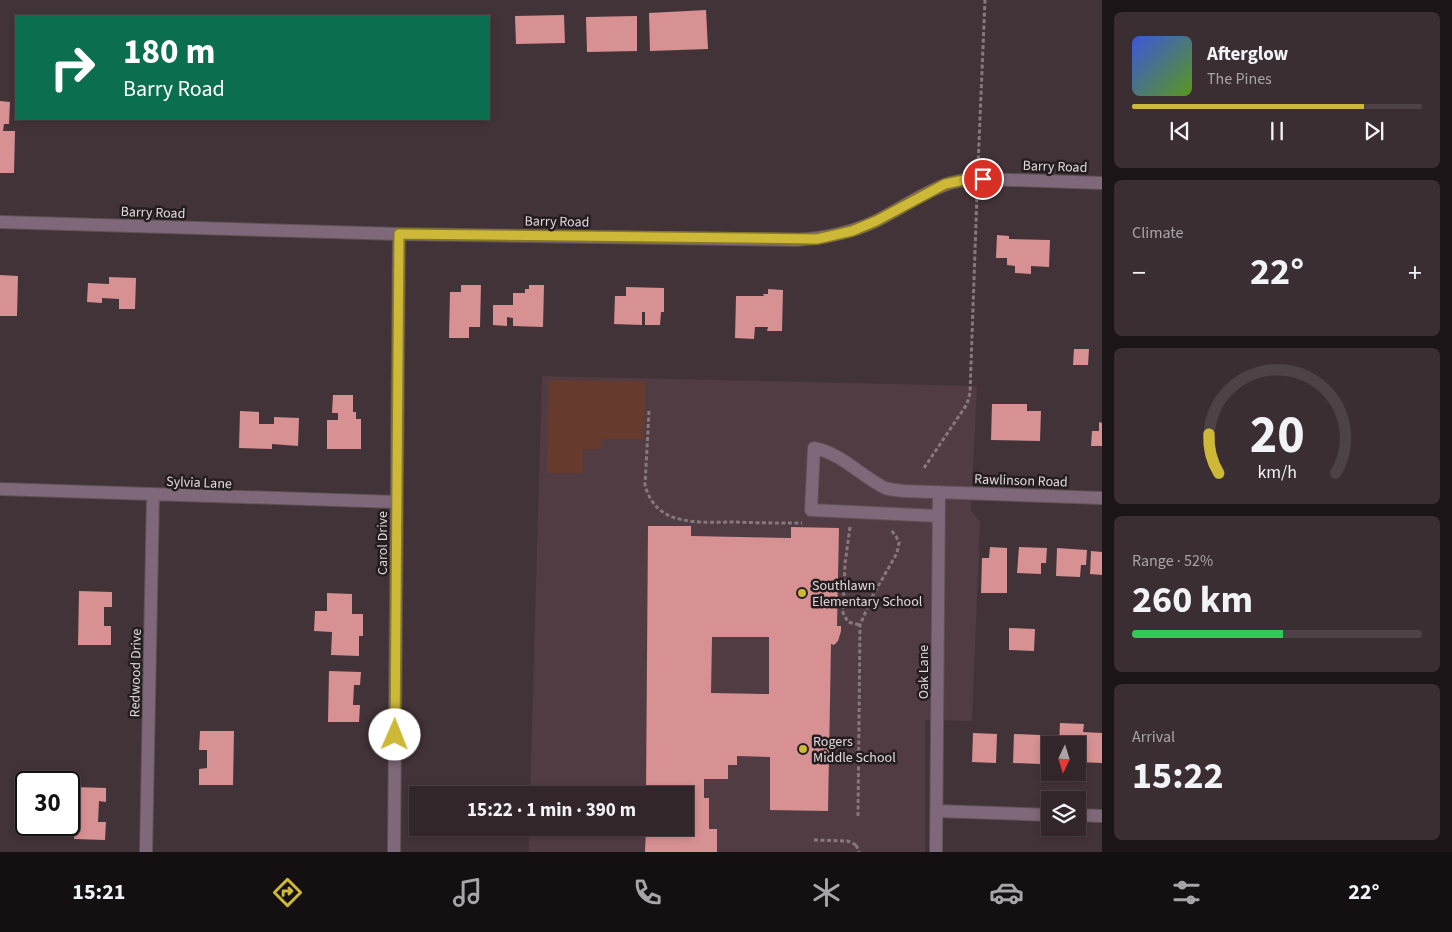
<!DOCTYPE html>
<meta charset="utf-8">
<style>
body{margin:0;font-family:"Source Sans 3",sans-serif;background:#3a2e32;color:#f1f3f6;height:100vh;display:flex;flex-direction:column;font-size:19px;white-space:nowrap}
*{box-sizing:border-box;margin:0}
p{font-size:16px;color:#a8a5a8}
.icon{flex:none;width:28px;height:28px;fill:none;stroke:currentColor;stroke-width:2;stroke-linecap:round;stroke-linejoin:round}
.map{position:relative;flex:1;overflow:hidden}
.panel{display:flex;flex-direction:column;gap:12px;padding:12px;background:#1c1517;width:350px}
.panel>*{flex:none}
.guide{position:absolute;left:15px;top:15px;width:475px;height:105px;border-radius:0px;box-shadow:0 2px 8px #0003,0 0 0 1px #4d4347;background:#0b6e4f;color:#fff;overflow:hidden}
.needle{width:32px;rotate:184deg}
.fabs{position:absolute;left:1041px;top:736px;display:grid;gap:10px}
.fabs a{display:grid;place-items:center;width:45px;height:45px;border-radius:0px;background:#32262a;box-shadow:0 2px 8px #0003,0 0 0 1px #4d4347;font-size:25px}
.speed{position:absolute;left:15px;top:771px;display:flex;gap:10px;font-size:25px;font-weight:700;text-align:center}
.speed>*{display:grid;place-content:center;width:65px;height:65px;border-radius:50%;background:#32262a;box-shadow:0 2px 8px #0003,0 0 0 1px #4d4347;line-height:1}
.speed .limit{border:2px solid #111;border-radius:8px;background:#fff;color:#111}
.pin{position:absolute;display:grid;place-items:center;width:42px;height:42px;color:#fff;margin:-21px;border:2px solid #fff;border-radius:50%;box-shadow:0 1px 5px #0007}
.me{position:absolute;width:55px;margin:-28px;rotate:1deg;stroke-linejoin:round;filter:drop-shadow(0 0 4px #0008)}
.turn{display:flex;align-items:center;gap:18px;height:105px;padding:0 25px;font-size:22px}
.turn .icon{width:65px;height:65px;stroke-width:2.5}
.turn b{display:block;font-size:35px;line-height:42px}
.big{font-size:38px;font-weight:700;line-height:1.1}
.panel .card{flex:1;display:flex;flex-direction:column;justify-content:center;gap:8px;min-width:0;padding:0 18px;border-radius:8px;background:#3a2e32}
.panel .dial{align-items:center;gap:0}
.dial svg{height:130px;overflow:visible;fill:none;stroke:#4d4347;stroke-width:7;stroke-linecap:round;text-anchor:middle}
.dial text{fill:#f1f3f6;stroke:none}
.song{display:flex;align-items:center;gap:15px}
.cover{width:60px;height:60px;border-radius:8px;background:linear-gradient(135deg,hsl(230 70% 55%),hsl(90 70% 35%))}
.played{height:5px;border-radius:2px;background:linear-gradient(90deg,#ceb838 80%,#4d4347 80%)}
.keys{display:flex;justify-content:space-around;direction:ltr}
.heat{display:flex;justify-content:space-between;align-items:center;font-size:28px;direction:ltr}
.charge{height:8px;border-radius:4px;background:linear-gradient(90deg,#34c759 52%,#4d4347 0)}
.trip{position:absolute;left:409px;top:786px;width:285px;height:50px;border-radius:0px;background:#32262a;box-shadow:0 2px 8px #0003,0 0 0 1px #4d4347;font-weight:700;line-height:50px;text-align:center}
.dock{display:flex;height:80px;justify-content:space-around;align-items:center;background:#140f11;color:#a8a5a8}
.dock .icon{width:35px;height:35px}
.dock .active{color:#ceb838}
.dock b{font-size:22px;color:#f1f3f6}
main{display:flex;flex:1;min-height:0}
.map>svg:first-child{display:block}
.built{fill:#523c43}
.green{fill:#663b2e}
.building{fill:#d89193;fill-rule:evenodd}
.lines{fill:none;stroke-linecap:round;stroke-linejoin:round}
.minor-casing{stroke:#5f5155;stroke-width:14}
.path{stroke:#86797d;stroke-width:3;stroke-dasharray:4 2.5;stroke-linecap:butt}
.minor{stroke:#7f6879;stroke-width:12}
.route-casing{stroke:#867824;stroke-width:12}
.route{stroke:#ceb838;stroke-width:9}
.poi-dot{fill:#ceb838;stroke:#241d1f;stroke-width:2}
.labels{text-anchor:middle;stroke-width:5;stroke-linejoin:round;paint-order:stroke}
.street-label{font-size:14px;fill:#e1d7da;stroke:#241d1f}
.poi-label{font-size:14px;fill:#e1d7da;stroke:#241d1f;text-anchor:start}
</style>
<main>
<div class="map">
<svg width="1102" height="852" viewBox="0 0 1102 852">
<rect width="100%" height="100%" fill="#423338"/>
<!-- built -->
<path class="built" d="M542 376 977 386 971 510 980 522 972 721 925 720V852H529V828H685V795H530Z"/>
<!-- green -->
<path class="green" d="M549 380 645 381 644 439H601V449H583V473H547Z"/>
<!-- building -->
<path class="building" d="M706 10 708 49 650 51 649 13Z
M564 15 565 43 516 44 515 16Z
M637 16V51L587 52 586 17Z
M0 101 10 102 9 124H4L3 131H15L14 173H0Z
M997 235 1009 236V239L1050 240 1049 267 1031 266V274L1015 273V266L1007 265V258H996Z
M0 275 18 276 17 316H0Z
M109 277 136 278 135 309H119V299L102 298V303L87 302 88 283 109 284Z
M461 285H481L480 327H469V338H449L450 292H461Z
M529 285H544L543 327 513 326V318L507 317V326L493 325V305H513V293H525V289H529Z
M626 287 664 288V312H661L660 325H645V312H642V325L614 324 615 296H626Z
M768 289 783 290 782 331H767L768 327H755L754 339 735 338 736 296H764L763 294H768Z
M1074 349H1089L1088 365H1073Z
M333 395H353V412H356V419H361V449H327V420H338V413H332Z
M992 404H1027V411H1041L1040 441 991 440Z
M240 411 259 412V424H274V417L299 418 298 446 272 444V449L239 448Z
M1099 422 1102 423V446H1091L1092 431H1099Z
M648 526H691V536L791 538V527L839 528 837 626H841V631L838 641 834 645 831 644 828 811 770 810V757L737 756V765H728V779H704V798H709V829H717V852H645L646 828H685V795H646ZM712 637H769V694L711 693Z
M990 547 1007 548V593H981L982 558H989Z
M1019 547 1047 548 1046 563H1041V574L1017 573Z
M1057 548 1087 550 1086 565H1081L1080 577 1056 576Z
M1091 551 1102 552V575L1090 574Z
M79 591 112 592V607H104V626H111V645H78Z
M327 593 352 594V614H363V636H359V656L331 655 332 632 314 631 315 611H327Z
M1009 628 1035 629 1034 651 1009 650Z
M329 671 361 672 360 685H354L353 705H360L359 722H328Z
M1060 723 1084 724 1083 732 1102 733V763L1078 762V745H1059Z
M200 731H234L233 785H199V769L207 768V750H199Z
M973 733 997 734 996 763 972 762Z
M1014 734 1041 735 1040 764 1013 763Z
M75 787 106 788V802L99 801 98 822H106L105 840 74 839Z"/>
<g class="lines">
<defs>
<path id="minor" d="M0 222 399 234 797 240C825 238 851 233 876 221 899 210 920 194 945 185 957 180 970 179 983 179L1102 183
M0 489 397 502
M938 516 811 510 814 448C841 453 861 476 885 488 891 490 898 490 904 491L1102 498
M937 811 1050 815
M1078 815 1102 816
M146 852 153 495
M394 852 399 234
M936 852 939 492"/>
</defs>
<!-- minor casing -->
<use href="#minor" class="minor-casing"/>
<!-- path -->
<path class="path" d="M978 166 985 0
M649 411 645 485C656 528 701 522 736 522 758 523 780 523 802 523
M924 468 967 404 970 393 977 194
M850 527 845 564 843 613 848 622 860 625
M858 816 860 625 872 597 897 553 899 543 896 536 890 529
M814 840 848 841 856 845 857 844
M856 845 859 852"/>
<!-- minor -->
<use href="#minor" class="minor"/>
</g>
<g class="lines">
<defs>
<path id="route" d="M395 735 399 234 817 239 852 231 876 221 945 184 964 180 983 179"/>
</defs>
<!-- route casing -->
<use href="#route" class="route-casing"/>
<!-- route -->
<use href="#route" class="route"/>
</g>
<!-- markers -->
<g class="poi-dot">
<circle cx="802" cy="593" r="5"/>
<circle cx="803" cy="749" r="5"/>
</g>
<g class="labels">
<!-- street labels -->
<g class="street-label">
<text transform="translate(1055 166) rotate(2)" y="5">Barry Road</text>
<text transform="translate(153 212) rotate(2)" y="5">Barry Road</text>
<text transform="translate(557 221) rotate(1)" y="5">Barry Road</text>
<text transform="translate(1021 480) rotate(2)" y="5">Rawlinson Road</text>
<text transform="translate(199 482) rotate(2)" y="5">Sylvia Lane</text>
<text transform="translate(382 543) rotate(-90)" y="5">Carol Drive</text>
<text transform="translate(923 672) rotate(-90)" y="5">Oak Lane</text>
<text transform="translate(135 673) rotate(-89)" y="5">Redwood Drive</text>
</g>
<!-- poi labels -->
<g class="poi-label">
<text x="812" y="590">Southlawn<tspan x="812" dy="16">Elementary School</tspan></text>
<text x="813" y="746">Rogers<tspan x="813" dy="16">Middle School</tspan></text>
</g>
</g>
</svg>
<div class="fabs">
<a><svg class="needle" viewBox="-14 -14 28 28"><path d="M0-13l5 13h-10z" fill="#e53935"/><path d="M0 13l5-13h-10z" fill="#a8a5a8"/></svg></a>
<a><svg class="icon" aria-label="layers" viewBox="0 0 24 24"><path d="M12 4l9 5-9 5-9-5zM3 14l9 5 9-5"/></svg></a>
</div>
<div class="speed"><div class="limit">30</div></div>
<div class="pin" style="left:983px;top:179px;background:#d93025"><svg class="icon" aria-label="arrive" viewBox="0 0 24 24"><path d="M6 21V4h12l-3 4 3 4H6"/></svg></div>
<svg class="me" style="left:395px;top:735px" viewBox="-20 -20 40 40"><circle r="19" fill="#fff"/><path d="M0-13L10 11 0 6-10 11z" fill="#ceb838"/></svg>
<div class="trip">15:22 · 1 min · 390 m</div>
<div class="guide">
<div class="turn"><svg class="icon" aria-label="right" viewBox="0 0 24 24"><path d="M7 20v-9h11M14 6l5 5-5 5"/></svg><div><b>180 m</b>Barry Road</div></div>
</div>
</div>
<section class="panel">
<div class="card">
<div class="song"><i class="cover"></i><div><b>Afterglow</b><p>The Pines</p></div></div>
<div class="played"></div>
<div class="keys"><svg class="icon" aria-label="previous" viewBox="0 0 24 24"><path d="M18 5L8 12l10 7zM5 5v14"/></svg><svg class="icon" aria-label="pause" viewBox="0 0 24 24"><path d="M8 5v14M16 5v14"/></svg><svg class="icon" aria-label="next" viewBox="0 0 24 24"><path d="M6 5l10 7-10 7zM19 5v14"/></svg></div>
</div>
<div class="card"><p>Climate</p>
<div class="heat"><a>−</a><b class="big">22°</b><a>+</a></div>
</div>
<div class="card dial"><svg viewBox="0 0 100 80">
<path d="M14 69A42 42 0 1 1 86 69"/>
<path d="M14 69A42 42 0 0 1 8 45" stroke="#ceb838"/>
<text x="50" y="56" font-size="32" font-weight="700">20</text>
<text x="50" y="72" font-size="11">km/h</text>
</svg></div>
<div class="card"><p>Range · 52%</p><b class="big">260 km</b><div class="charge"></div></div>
<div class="card"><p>Arrival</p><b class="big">15:22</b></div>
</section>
</main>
<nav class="dock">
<b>15:21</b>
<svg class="icon active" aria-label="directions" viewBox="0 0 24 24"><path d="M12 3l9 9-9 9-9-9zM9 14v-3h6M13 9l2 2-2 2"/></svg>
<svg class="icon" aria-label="music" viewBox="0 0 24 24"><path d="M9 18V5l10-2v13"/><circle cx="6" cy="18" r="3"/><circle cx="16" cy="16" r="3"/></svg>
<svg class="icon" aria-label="phone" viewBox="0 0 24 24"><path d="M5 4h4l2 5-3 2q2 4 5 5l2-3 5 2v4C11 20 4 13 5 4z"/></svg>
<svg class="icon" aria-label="climate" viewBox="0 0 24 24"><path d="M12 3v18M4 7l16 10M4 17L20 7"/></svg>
<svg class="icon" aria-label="car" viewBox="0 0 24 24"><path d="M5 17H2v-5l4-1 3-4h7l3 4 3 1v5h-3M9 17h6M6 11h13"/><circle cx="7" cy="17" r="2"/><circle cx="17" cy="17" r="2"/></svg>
<svg class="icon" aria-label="filters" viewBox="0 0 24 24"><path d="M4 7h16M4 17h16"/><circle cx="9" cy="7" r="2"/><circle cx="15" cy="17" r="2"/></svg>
<b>22°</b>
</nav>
